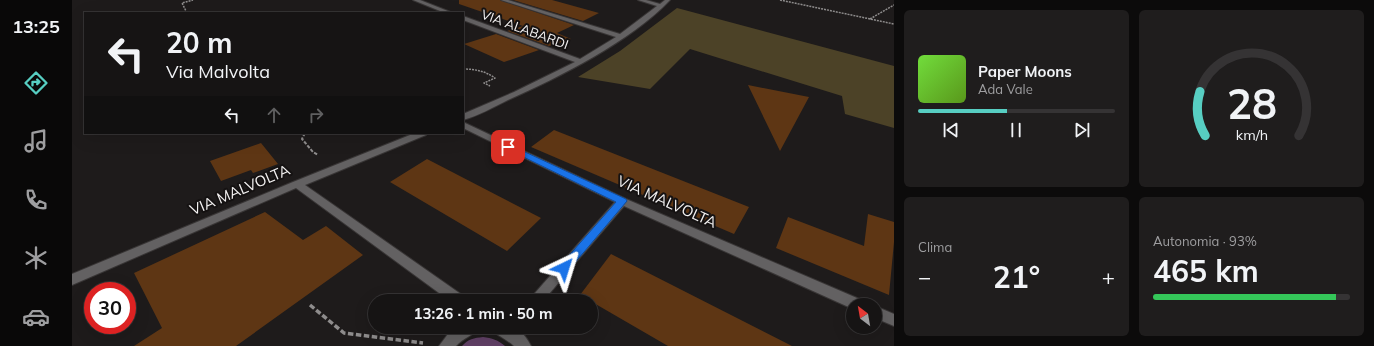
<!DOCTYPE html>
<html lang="it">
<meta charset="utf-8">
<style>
body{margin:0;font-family:Mulish,sans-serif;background:#1f1d1d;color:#f1f3f6;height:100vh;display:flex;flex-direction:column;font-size:15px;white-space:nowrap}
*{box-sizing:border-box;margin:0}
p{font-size:13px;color:#9e9ea0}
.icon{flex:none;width:22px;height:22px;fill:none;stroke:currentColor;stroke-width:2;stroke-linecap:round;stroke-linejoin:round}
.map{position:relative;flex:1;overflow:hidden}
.sheet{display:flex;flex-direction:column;gap:10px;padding:10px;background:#0c0b0b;width:480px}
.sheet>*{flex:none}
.banner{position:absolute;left:12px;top:12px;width:380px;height:122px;border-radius:0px;box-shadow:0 4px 16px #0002,0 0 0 1px #353334;background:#161414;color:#f1f3f6;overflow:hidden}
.needle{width:26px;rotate:329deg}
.tools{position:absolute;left:774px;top:298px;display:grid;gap:8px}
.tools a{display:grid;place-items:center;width:36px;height:36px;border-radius:50%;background:#161414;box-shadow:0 4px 16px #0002,0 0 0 1px #353334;font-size:20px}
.speed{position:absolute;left:12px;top:282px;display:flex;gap:8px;font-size:20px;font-weight:700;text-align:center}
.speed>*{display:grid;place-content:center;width:52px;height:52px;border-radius:50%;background:#161414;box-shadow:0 4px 16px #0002,0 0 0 1px #353334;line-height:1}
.speed .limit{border:6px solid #d22;background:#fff;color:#111}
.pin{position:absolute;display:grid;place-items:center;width:34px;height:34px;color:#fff;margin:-17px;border-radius:8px;box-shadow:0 2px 6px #0006}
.me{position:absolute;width:44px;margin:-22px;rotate:41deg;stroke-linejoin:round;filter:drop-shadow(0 0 3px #0008)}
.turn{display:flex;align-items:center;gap:14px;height:84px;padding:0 16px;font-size:18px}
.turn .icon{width:52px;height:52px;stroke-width:2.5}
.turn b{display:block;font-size:28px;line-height:34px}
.lanes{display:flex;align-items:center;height:38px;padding:0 16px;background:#0003;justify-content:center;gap:20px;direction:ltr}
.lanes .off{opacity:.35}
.big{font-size:30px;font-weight:700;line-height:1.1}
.sheet .widget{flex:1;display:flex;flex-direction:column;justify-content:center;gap:6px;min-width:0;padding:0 14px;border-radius:6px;background:#1f1d1d}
.sheet .dial{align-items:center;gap:0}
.dial svg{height:104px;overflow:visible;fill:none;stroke:#353334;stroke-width:7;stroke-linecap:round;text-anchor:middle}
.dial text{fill:#f1f3f6;stroke:none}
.song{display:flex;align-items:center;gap:12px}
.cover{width:48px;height:48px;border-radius:6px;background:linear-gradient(135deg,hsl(100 70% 55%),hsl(90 70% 35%))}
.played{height:4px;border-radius:2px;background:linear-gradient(90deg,#57cec2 45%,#353334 45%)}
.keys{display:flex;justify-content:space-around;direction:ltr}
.heat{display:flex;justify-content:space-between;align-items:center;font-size:22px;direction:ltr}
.charge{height:6px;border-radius:3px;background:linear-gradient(90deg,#34c759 93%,#353334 0)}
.sheet .tiles{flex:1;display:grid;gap:10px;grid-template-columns:repeat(2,1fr)}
.trip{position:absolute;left:296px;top:294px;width:230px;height:40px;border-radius:20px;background:#161414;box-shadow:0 4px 16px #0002,0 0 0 1px #353334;font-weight:700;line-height:40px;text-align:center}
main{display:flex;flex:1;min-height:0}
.tabs{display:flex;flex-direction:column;width:72px;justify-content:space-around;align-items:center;background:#090808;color:#9e9ea0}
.tabs .icon{width:28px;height:28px}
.tabs .active{color:#57cec2}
.tabs b{font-size:18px;color:#f1f3f6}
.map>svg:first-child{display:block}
.green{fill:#4c4227}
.water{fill:#614066}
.building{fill:#5e3614}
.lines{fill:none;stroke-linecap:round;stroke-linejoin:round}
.minor-casing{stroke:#383535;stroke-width:2}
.path-far2{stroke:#8e8c8c;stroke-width:1.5;stroke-dasharray:2 1;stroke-linecap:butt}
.path-far1{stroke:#8e8c8c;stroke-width:2;stroke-dasharray:3.5 1.5;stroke-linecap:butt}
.path{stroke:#8e8c8c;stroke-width:3.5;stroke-dasharray:5.5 2.5;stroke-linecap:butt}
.minor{fill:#636162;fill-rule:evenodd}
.route{fill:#1a73e8;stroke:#114b97}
.labels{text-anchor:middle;stroke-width:4;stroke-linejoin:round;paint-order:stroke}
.far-street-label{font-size:13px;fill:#f3f1f1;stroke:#151212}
.street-label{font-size:15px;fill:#f3f1f1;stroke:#151212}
</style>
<main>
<nav class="tabs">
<b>13:25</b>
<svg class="icon active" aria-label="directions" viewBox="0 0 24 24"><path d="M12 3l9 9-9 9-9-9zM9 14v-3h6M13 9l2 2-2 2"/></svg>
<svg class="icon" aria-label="music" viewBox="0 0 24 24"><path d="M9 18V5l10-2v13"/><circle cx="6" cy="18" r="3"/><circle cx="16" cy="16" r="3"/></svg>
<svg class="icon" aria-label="phone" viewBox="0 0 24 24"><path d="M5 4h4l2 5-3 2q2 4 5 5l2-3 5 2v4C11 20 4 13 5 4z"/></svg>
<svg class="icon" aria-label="climate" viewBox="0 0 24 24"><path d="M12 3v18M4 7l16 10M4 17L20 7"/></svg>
<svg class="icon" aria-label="car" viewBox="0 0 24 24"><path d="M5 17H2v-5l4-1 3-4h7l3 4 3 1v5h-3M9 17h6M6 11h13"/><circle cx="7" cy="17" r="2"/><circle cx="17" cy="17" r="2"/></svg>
</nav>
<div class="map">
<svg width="822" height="346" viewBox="0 0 822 346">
<rect width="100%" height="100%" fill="#1e1b1b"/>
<!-- green -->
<path class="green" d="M605 8 822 66V128L773 114 770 96 618 49 578 89 506 77 548 51Z"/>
<!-- water -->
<path class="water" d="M411 337C420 338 426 340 433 346H390C396 339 402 338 411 337Z"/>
<!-- building -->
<path class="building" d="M387 0H428L502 25 485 33 499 39 477 46 435 31 451 26 387 4Z
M441 0H480L527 13 511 21Z
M424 34 467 50 432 62 392 44Z
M676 85 737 97 708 151Z
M482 130 677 207 662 234 459 147Z
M189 143 206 164 181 173 179 170 149 181 138 161Z
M355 159 469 218 435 251 318 182Z
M193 212 231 240 254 226 291 255 164 346H62L90 328 62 273Z
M796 214 822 222V242L817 295 704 248 716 217 792 246Z
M539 254 720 346H596L508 295Z"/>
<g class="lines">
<defs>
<path id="minor" d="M341 0H348L381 13H373Z
M429 0H436L548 34 585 6 566 0H574L588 4 593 0H598C559 41 488 77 436 100 422 107 406 116 391 120V114L442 92 503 62 391 20V16L508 59 544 37Z
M391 122 554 199 792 301 794 305H781V309L552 206 471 301H456L543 202 391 128Z
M343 133H355L354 135 233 185 393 297 395 301H378L224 188 0 285V274L221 182Z
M803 306 822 314V326L803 318Z
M386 327H407C403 335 391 338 384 346H367L379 330Z
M418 327C437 327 449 325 459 346H442C435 339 421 334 418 327Z"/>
</defs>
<!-- minor casing -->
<use href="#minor" class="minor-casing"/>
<!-- path-far2 -->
<path class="path-far2" d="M708 0 822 24
M115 13 110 3 121 0
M798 19 822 5
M391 69C403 69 413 71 423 78L412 83 418 86"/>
<!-- path-far1 -->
<path class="path-far1" d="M233 133 230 139 241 152 246 155"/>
<!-- path -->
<path class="path" d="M238 305 272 333 351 343"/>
<!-- minor -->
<use href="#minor" class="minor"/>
</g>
<!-- route -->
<path class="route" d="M436 144 554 199 555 201 496 271 492 272 488 271 486 268 544 202 433 148 432 147Z"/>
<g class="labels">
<!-- far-street labels -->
<g class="far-street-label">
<text transform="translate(453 29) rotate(20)" y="5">VIA ALABARDI</text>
</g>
<!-- street labels -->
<g class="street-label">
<text transform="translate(168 190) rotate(-23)" y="5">VIA MALVOLTA</text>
<text transform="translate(595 202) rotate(24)" y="5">VIA MALVOLTA</text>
</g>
</g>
</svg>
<div class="tools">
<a><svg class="needle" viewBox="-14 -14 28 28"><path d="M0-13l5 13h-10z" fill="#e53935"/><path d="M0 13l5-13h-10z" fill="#9e9ea0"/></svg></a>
</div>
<div class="speed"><div class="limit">30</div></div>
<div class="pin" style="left:436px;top:147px;background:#d93025"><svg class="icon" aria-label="arrive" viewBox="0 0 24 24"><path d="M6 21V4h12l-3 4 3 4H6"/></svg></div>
<svg class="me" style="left:492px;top:268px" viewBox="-20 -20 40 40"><path d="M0-17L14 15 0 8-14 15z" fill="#1a73e8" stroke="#fff" stroke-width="4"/></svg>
<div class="trip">13:26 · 1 min · 50 m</div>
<div class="banner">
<div class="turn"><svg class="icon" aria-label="left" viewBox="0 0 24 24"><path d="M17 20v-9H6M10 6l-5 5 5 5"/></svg><div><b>20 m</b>Via Malvolta</div></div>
<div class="lanes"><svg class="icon" aria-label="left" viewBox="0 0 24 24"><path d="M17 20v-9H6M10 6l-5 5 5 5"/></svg><svg class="icon off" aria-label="ahead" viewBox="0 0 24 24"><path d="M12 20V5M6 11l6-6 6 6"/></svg><svg class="icon off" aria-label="right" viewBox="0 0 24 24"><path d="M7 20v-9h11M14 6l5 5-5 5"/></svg></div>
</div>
</div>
<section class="sheet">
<div class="tiles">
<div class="widget">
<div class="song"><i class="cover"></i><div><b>Paper Moons</b><p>Ada Vale</p></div></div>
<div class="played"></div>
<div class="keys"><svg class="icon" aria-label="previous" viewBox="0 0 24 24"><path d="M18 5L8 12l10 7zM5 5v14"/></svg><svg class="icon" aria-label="pause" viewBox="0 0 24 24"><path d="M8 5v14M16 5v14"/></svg><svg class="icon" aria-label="next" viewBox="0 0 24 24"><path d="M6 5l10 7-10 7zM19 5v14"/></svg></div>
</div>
<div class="widget dial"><svg viewBox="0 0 100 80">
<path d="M14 69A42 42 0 1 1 86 69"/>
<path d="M14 69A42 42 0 0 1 10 35" stroke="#57cec2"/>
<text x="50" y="56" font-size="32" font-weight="700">28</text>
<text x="50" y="72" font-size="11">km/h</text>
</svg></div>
<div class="widget"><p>Clima</p>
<div class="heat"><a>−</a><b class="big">21°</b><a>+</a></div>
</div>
<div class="widget"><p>Autonomia · 93%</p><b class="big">465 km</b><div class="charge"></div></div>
</div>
</section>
</main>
